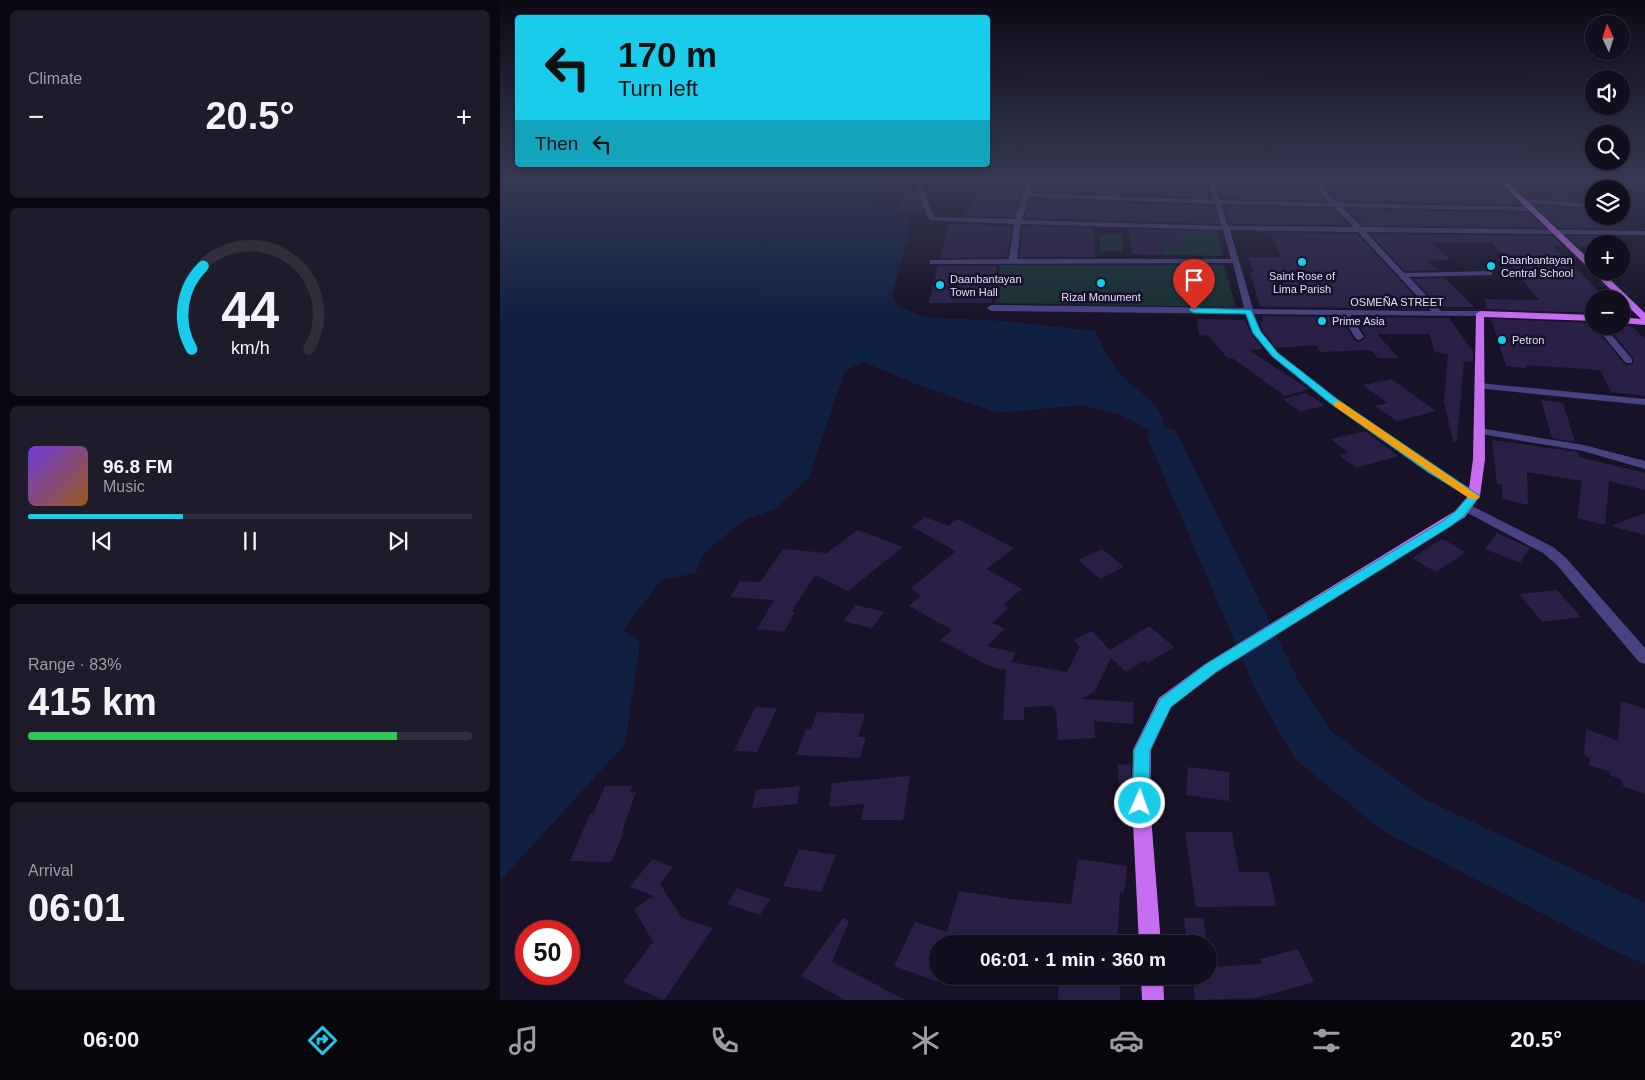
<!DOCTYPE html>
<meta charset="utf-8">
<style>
body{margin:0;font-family:Helvetica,sans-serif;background:#1e1c2a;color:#f1f3f6;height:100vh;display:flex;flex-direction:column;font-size:19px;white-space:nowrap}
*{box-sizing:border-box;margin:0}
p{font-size:16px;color:#9c9ca4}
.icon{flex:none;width:28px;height:28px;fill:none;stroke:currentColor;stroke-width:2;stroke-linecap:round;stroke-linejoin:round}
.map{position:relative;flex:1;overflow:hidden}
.side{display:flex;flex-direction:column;gap:10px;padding:10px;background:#090810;width:500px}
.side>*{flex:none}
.hud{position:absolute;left:15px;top:15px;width:475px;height:152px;border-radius:5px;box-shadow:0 1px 4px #0004,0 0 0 1px #302e3b;background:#19cceb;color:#111;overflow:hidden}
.needle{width:32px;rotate:356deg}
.buttons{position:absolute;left:1085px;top:15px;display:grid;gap:10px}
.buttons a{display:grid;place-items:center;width:45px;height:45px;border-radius:50%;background:#110e1d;box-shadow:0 1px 4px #0004,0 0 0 1px #302e3b;font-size:25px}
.speed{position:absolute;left:15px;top:920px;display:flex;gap:10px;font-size:25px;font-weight:700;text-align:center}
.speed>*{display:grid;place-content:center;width:65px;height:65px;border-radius:50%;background:#110e1d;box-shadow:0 1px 4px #0004,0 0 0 1px #302e3b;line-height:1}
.speed .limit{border:8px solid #d22;background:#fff;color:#111}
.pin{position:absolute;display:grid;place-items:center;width:42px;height:42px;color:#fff;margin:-51px -21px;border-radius:50% 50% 50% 0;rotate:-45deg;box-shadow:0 0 5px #0007}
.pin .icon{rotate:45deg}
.me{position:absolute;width:55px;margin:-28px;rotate:2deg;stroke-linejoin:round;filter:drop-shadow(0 0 4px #0008)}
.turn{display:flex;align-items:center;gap:18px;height:105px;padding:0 20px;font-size:22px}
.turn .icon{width:65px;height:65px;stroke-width:2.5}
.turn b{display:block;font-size:35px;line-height:42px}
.then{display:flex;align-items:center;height:48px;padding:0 20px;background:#0003;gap:10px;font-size:19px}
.big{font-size:38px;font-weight:700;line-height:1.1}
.side .widget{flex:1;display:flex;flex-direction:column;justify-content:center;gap:8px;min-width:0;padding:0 18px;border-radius:8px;background:#1e1c2a}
.side .dial{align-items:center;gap:0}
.dial svg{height:130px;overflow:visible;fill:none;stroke:#302e3b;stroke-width:7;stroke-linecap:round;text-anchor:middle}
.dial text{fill:#f1f3f6;stroke:none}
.song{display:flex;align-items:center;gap:15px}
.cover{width:60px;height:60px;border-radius:8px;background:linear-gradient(135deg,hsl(260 70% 55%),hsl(30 70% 35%))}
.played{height:5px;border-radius:2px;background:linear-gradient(90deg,#19cceb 35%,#302e3b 35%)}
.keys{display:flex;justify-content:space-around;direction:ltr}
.heat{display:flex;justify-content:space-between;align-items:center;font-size:28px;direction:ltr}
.charge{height:8px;border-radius:4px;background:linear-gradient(90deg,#34c759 83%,#302e3b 0)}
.trip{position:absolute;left:429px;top:935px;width:288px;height:50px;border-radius:25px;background:#110e1d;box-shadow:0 1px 4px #0004,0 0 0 1px #302e3b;font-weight:700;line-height:50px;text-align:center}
.dock{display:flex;height:80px;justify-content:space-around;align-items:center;background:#07060c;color:#9c9ca4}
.dock .icon{width:35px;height:35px}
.dock .on{color:#19cceb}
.dock b{font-size:22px;color:#f1f3f6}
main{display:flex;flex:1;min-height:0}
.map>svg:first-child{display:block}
.green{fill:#163131}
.water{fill:#102043}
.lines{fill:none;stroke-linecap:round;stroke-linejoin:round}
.river{fill:#102043;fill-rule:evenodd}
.building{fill:#2a2047}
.minor{fill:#474282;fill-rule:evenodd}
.major{fill:#c66df2;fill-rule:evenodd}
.route{fill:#19cceb;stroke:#108599}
.slow{fill:#f59e0b}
.poi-dot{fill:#19cceb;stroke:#171227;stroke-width:2}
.labels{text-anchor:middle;stroke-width:5;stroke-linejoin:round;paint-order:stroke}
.far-poi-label{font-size:11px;fill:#e1dcfc;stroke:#171227;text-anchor:start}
.far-street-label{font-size:11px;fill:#e1dcfc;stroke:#171227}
</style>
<main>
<section class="side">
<div class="widget"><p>Climate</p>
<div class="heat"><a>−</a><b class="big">20.5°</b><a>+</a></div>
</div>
<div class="widget dial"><svg viewBox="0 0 100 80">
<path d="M14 69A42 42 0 1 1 86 69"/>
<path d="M14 69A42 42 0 0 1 21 18" stroke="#19cceb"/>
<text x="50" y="56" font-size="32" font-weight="700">44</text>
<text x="50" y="72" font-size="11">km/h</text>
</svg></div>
<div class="widget">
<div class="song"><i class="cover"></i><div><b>96.8 FM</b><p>Music</p></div></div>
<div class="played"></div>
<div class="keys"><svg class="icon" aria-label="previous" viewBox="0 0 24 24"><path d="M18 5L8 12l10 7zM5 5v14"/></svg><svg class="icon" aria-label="pause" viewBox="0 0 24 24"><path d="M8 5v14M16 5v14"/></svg><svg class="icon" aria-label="next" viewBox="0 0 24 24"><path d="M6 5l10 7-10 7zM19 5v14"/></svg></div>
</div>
<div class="widget"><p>Range · 83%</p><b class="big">415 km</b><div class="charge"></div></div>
<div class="widget"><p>Arrival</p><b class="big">06:01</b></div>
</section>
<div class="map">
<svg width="1145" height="1000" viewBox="0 0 1145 1000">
<rect width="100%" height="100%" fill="#171227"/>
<!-- green -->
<path class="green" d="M659 230 717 231 723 256 664 255Z
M600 235H621L623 251H600Z
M500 265H724L736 307 495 303Z"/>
<!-- water -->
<path class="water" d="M0 179H374L388 199 370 200 371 209 392 208V213L400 212 411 223 392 296 397 306 425 317 505 321 595 331C602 344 608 360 618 371 636 394 670 403 663 437L621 415 582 405 497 413 419 385 363 362 345 371 308 479 275 509 244 520 203 554 196 573 161 580 123 630 140 643 125 744 0 881Z"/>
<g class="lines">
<!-- river -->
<path class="river" d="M663 427 675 430 679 437 799 682 831 731 922 798 1145 903V964L1123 955 884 832 795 759 756 691 647 437 651 430Z"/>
</g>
<!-- building -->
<path class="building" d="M487 179 526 180 514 217 464 216Z
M541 179H564L562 192 532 191 536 180Z
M594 179H705L710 198 594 194Z
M715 179H766L786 180 787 183H810L826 201 721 198Z
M852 181 930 182 933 185 1000 187 1021 205 839 201 821 183H853Z
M406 189H415L421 205V212L397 213Z
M1023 194H1066L1076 201 1026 197Z
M530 199 714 206 719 224 525 218Z
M1034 205 1090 210 1094 212V216H1100L1118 228H1059Z
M724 206 833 209 849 225 729 224Z
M847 209 1029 213 1044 228 863 225Z
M449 224 512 226 507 257 440 258Z
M523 226 593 228 595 257H519Z
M629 229 678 231 681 246H662L663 255 632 254Z
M770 232 857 234 927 309 760 307 750 272H754L747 257H781Z
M870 234 1053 236 1063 246H1053L1106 299H1094V313L987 309 984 299 1039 300 992 243H931L951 260 926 261 937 270 905 271Z
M1067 236H1105L1117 244H1094V247L1078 246Z
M438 266H497L492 303H429Z
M945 278 974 307H942V309L913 279Z
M763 316 840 317 854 340 858 342 865 339 866 336 853 317 949 318 973 351V362L964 361 957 441H953L944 401 948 354 934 352 930 334H877L899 358H878L871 350 820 352 816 345 776 348 763 331 759 321H763Z
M697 319 745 320 751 334 763 349 749 350 809 389 785 396 732 358 728 359 709 336 699 335Z
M991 319 1094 323V327L1126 365 1133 364V358L1107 326H1132L1145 339V396L1111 392 1100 370 1026 365 1027 368 1006 366Z
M891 379 936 411 897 421 875 406 888 403 863 385Z
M806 393 825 405 800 412 783 399Z
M1041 400 1063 403 1075 442 1052 438Z
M865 431 898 456 856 468 839 455 848 453 831 439Z
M992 440 1078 452 1079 457 1145 473V490L1109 481 1105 525 1077 518 1082 481 1027 472 1028 505 1002 499V485L997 484Z
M1145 513V535L1111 526Z
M425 517 448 526 458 519 514 548 486 569 522 589 503 605 509 608 492 623 505 629 487 646 516 653 511 662 567 672 580 647 574 640 592 631 610 650 649 626 674 647 648 663 645 660 626 672 611 658 595 691 582 699 634 702 633 724 594 721 595 738 558 740 556 709H553V706L524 707V720H503L506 670 489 666 440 640 452 630 409 606 421 596 411 588 456 551 412 527Z
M358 530 403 547 348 591 315 575 292 611 295 612 284 632 257 629 274 600 230 597 240 581 260 582 283 549 327 553Z
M997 533 1030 548 1020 563 985 549Z
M942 539 966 552 936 572 912 558Z
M602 549 624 567 600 579 578 560Z
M1057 590 1081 617 1042 622 1019 594Z
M356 605 384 612 372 628 343 621Z
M1121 701 1145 709V794L1123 786 1122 780 1110 775V772L1089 765 1090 758 1084 755 1086 729 1118 741Z
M255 707 277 708 257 752 234 751Z
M317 712 365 714 358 737H366L360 758 296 755 306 729 311 730Z
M631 764 630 789 620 790 617 765Z
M688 767 729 772V801L686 795Z
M410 776 403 820H361L364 804 329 807 332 783Z
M105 786H133L130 793 136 792 122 832H124L111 862 70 861 90 814H93Z
M300 786 297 804 252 808 256 790Z
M685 832H732L739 872H769L776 906 696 907Z
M299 849 336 855 321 892 283 886Z
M152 859 173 867 160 884 182 918 213 928 164 1000 123 982 153 942 134 909 153 896 130 887Z
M578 859 627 866 624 893 620 892 617 944 524 942V944H438V982L394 966 415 922 447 932 459 891 517 900 571 904Z
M237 888 270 899 260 915 227 904Z
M343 918 349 921 332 962 406 1000H345L301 976Z
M684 918H703L707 944H687Z
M798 949 814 982 756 998 695 1000 692 976H708V967L762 964 760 959Z
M559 978 620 981V1000H558Z"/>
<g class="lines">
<!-- minor -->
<path class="minor" d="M413 179H419L434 217 515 219 528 179H534L530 193 713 200 707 179H713L720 200 830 203 809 179H815L838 203 1032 207 1035 209 1032 211 842 207 862 227 1145 231V235L866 232 904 273 992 271V275H989L909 277 941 311H980L984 314 983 316 850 315 864 337 859 340 856 339 841 315 754 314 761 332 778 353 837 399 936 467 978 493 980 496 974 500 928 473 829 403 772 357 752 333 745 314 491 311 487 308 491 305 744 308 733 263 430 264V260H433L509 259 514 224 429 220ZM529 197 715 204 721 226 522 220ZM721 204 834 207 854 227 728 226ZM521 224 723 230 731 259H517ZM730 230 858 232 931 311 753 309Z
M1023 199 1094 204V208L1021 202 1020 201Z
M1121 205 1124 206V208L1121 209Z
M1095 326H1104L1132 359V363H1126Z
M979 383 1145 399V405L975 388 974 386Z
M979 428 1084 445 1145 461V469L1083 451 975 433 973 431Z
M966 503 1053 547 1066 558 1145 648V664L1139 662 1056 564 1043 553 962 510 960 507Z"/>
<!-- major -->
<path class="major" d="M997 179H1004L1094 264V271H1101L1145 313V325L1121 323V317L1141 319Z
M980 311 1094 315V321L984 317 985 459 980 496 965 517 717 672 671 707 651 750 650 803 661 944H639L632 803 633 750 659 698 705 664 955 511 968 496 973 459 976 314Z
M641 976H663L664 1000H642Z"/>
</g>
<!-- sky -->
<linearGradient id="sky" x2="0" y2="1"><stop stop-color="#0d0a15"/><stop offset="0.56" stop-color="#363952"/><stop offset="1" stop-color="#363952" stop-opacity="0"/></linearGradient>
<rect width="1145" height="319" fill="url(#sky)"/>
<!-- route -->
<path class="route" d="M691 308 751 310 761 332 778 353 837 399 980 496 964 516 951 526 716 672 671 707 650 750 649 803 646 809 640 811 635 809 632 803 634 750 660 699 706 664 943 521 956 511 968 497 928 472 830 403 772 356 753 333 746 314 694 313 689 310Z"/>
<!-- slow -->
<path class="slow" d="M837 401 841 402 980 497 978 499H970L834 406 833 404Z"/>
<!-- markers -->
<g class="poi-dot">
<circle cx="802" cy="262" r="5"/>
<circle cx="991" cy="266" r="5"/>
<circle cx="601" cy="283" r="5"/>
<circle cx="440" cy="285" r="5"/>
<circle cx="822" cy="321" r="5"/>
<circle cx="1002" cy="340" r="5"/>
</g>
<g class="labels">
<!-- far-poi labels -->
<g class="far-poi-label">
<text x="1001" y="264">Daanbantayan<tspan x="1001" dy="13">Central School</tspan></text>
<text x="802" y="280" text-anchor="middle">Saint Rose of<tspan x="802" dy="13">Lima Parish</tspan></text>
<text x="450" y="283">Daanbantayan<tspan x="450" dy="13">Town Hall</tspan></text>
<text x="601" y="301" text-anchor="middle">Rizal Monument</text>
<text x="832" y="325">Prime Asia</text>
<text x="1012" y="344">Petron</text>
</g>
<!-- far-street labels -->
<g class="far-street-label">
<text x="897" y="306">OSMEÑA STREET</text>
</g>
</g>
</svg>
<div class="buttons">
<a><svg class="needle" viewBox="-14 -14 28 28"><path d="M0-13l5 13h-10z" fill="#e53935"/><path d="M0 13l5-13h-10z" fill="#9c9ca4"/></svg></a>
<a><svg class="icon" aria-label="sound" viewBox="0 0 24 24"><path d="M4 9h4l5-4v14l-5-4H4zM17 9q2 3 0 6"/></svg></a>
<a><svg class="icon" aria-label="search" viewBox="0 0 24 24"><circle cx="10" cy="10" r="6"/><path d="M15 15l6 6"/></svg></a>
<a><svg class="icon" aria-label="layers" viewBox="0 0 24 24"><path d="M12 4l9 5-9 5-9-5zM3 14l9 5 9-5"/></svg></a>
<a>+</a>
<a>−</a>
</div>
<div class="speed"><div class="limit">50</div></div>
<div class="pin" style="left:694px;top:310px;background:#d93025"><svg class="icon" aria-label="arrive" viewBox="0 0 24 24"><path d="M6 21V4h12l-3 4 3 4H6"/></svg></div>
<svg class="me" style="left:640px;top:803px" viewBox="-20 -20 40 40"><circle r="17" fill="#19cceb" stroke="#fff" stroke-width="3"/><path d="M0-11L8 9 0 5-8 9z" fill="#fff"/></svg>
<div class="trip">06:01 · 1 min · 360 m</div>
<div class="hud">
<div class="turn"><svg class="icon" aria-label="left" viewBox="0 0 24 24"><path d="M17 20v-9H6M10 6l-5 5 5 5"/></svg><div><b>170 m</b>Turn left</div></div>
<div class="then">Then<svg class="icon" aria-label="left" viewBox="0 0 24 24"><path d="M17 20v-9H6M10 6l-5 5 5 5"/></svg></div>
</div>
</div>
</main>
<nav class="dock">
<b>06:00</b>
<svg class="icon on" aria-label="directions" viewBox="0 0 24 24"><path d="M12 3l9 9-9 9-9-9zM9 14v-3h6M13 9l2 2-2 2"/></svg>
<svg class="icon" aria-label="music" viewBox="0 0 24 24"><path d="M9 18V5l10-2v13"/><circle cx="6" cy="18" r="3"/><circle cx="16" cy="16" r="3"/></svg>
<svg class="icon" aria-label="phone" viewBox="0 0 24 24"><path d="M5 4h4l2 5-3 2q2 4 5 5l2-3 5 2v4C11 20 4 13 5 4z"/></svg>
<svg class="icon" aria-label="climate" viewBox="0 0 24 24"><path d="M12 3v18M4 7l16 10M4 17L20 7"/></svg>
<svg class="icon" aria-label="car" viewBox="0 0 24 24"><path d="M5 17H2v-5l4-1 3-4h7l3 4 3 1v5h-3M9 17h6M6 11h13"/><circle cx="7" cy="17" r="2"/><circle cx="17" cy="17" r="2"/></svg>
<svg class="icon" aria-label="filters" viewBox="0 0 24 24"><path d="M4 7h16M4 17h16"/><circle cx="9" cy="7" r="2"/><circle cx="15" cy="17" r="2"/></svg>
<b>20.5°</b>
</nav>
